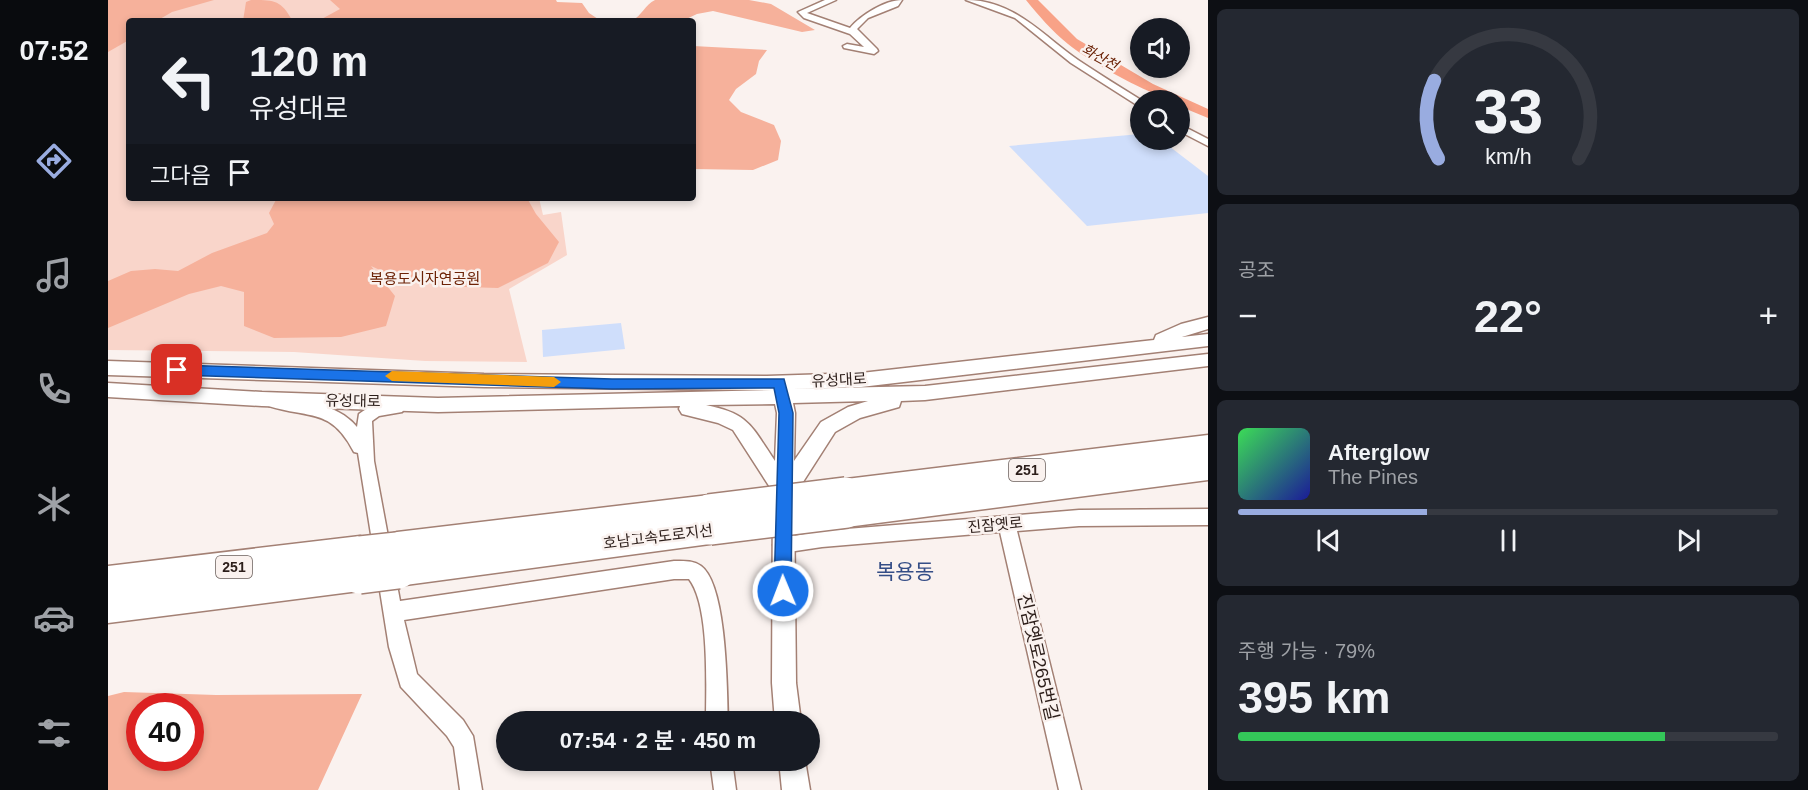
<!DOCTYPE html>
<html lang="ko">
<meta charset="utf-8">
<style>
body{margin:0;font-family:Arial,"Noto Sans KR",sans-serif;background:#242831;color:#f1f3f6;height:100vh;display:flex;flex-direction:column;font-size:22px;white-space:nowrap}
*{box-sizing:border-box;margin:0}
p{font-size:20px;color:#9ea1a6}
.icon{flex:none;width:33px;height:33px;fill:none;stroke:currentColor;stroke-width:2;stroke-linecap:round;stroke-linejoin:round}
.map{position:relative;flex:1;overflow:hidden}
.drawer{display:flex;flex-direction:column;gap:9px;padding:9px;background:#0d0f14;width:600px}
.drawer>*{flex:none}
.banner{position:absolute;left:18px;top:18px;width:570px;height:183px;border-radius:6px;box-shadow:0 3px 9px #0003;background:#171b24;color:#f1f3f6;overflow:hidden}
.fabs{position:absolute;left:1022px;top:18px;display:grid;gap:12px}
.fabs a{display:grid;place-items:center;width:60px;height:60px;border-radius:50%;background:#171b24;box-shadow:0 3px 9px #0003;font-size:30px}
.speed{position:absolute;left:18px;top:693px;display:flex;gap:12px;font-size:30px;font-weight:700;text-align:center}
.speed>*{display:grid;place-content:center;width:78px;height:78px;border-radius:50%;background:#171b24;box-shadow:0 3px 9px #0003;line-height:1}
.speed .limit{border:9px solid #d22;background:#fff;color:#111}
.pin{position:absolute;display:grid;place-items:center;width:51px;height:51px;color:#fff;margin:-26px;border-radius:12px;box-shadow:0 3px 9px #0006}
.me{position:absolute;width:66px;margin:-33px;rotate:359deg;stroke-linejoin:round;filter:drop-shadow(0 0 4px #0008)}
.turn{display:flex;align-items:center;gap:21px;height:126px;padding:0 24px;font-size:27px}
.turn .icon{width:78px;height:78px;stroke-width:2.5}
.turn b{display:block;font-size:42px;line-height:51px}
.then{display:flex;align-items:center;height:57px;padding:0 24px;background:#0003;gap:12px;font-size:22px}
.big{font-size:45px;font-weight:600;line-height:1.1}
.drawer .widget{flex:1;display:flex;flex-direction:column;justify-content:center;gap:9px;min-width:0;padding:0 21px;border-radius:9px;background:#242831}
.drawer .dial{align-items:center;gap:0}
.dial svg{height:156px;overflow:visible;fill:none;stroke:#363941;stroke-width:7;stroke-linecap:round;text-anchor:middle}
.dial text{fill:#f1f3f6;stroke:none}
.song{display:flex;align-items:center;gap:18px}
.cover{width:72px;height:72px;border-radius:9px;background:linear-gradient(135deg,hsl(130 70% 55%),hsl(240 70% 35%))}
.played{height:6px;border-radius:3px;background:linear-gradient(90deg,#99ace0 35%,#363941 35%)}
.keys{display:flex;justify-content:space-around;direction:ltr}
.heat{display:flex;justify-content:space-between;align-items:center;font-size:33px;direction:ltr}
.charge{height:9px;border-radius:4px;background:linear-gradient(90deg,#34c759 79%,#363941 0)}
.trip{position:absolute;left:388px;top:711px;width:324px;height:60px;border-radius:30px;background:#171b24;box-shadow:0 3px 9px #0003;font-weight:600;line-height:60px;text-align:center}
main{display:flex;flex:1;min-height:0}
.tabs{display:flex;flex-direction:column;width:108px;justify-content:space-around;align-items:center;background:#090b0e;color:#9ea1a6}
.tabs .icon{width:42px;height:42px}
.tabs .on{color:#99ace0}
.tabs b{font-size:27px;color:#f1f3f6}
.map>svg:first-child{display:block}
.green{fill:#f9d5ca}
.forest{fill:#f6b19b;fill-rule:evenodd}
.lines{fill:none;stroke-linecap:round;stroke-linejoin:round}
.river{fill:#f8a287;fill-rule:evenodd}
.building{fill:#cfdefb}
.minor-casing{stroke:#a38074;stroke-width:3}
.tertiary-casing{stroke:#a38074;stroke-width:3}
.motorway-casing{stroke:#a38074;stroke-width:3}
.minor{fill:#fff;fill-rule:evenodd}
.tertiary{fill:#fff;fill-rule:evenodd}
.motorway{fill:#fff;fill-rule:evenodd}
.motorway-bridge-far1-casing{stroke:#a38074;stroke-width:32;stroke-linecap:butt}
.motorway-bridge-casing{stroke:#a38074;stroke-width:40;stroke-linecap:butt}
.motorway-bridge-far1{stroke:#fff;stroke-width:29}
.motorway-bridge{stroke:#fff;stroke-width:37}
.route{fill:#1a73e8;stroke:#114b97;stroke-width:1.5}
.slow{fill:#f59e0b}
.labels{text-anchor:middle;stroke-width:5;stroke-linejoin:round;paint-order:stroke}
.far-water-label{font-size:14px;font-style:italic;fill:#6a2004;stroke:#faf2ef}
.shield{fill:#faf2ef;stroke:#6a5e5a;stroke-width:1.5}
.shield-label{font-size:14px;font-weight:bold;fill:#2c1e1a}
.park-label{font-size:15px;fill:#6d2307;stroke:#faf2ef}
.street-label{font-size:15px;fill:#2c1e1a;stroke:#faf2ef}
.near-street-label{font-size:18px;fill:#2c1e1a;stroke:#faf2ef}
.near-quarter-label{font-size:21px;fill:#344d86;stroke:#faf2ef}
</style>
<main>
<nav class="tabs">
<b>07:52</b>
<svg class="icon on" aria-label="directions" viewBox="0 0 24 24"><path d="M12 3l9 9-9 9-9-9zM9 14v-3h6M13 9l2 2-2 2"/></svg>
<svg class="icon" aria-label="music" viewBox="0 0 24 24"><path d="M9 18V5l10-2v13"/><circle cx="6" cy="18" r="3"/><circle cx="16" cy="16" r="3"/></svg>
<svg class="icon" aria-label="phone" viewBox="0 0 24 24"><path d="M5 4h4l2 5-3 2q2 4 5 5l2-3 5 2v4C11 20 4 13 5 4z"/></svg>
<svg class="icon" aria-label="climate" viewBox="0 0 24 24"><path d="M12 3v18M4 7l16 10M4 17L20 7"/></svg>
<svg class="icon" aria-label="car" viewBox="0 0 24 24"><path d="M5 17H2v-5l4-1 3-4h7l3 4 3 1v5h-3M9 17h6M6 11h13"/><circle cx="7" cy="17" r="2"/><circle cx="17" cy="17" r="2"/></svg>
<svg class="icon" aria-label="filters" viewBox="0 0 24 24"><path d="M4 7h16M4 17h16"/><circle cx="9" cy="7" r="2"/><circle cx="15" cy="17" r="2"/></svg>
</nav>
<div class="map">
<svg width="1100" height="790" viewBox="0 0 1100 790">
<rect width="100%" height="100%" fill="#faf2ef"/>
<!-- green -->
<path class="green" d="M0 0H432L438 21H21V198H431L435 215 453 212 459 255 401 289 419 362 317 361 186 352 0 350Z"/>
<!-- forest -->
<path class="forest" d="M0 0H106L64 12 52 19 21 21V40L0 52Z
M143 0C166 0 173 0 184 20L188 21H135L138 2Z
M222 0H448L449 2 474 3 481 13 493 21H210L232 9Z
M547 0H641L663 4 707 30 694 32 605 11 589 14 574 21H524C534 15 537 5 547 0Z
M585 46 659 50 651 61 648 74 628 89 621 100 633 112 666 125 673 141 670 160 645 170 585 169Z
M169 198H419L428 214 451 242 440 263 390 288 357 287 334 278 294 280 263 266 287 296 278 326 233 337 166 338 136 326V292L113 286 81 294 0 328V281L23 271 47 269 70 271 104 253 159 233 166 224 161 213Z
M16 692 108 695 254 694 210 790H0V696ZM82 706V758H32V706Z"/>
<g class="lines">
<!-- river -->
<path class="river" d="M918 0H930L969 39 1045 84 1100 109V118L1071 106V100C1048 100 979 60 960 44 945 32 930 15 918 0Z"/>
</g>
<!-- building -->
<path class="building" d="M1032 134V140H1053L1100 176V213L979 226 901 146Z
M513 323 517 349 435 357 434 330Z"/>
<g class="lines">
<defs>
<path id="minor" d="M717 0H728L699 13 742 28C753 15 777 0 794 0L790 6 760 18 749 29 769 49 770 51 766 54 736 48 735 46 739 44 756 47 742 34 696 18 690 12Z
M858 0C906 0 934 35 970 60 991 74 1012 87 1033 100L1032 107 963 63 907 18Z
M1071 124 1100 139V146L1071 131Z
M166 396C195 402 228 402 249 427L251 414C263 405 279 399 294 404L297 408 294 412 271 416 264 421 266 461 292 601 566 561C575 561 585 560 593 566 619 585 619 690 620 722H598C598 686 602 606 581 579H566L296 620 309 674 355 720 365 736 374 790H352L346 747 339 736 293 687 281 647 250 453 246 452C223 407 201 419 161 406L158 402 161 398Z
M1100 509V525L971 526 909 531 973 790H951L892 532 714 547 674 553 668 551 665 545 668 539 714 531 971 510Z
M602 760H624L628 790H606Z"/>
<path id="tertiary" d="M1100 317V329L1074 337 1100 334V346L753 387 681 389 817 386 1100 354V366L817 400 793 401 791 407 752 418 727 432 686 496 688 683 693 722H667L664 683 665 492 625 430 610 423 574 414 571 409 572 406 330 412 154 406 0 397V383L154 392 330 398 664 390 376 387 0 375V361L376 374 659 376 753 373 1046 340 1048 335 1073 324ZM760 401 740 407 713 422 686 461 687 413 685 403ZM667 404 669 413 667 461C643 426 642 414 598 405Z
M671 760H697L702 790H674Z"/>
<path id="motorway" d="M1100 435V480L739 527 728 523 723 513 730 502 723 492 727 483 738 479Z
M601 495 612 499 616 509 611 519 618 530 613 540 602 544 290 586 278 581 273 570 280 558 273 547 278 536 289 532Z
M252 536 263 540 268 551 263 562 261 563 268 575 263 586 251 591 0 623V566Z"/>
</defs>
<!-- minor casing -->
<use href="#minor" class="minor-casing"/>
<!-- tertiary casing -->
<use href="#tertiary" class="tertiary-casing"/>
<!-- motorway casing -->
<use href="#motorway" class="motorway-casing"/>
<!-- minor -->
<use href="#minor" class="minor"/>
<!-- tertiary -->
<use href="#tertiary" class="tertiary"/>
<!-- motorway -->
<use href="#motorway" class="motorway"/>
<defs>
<path id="motorway-bridge-far1" d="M601 509 738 492
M602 530 739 513
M252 551 289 547"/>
<path id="motorway-bridge" d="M251 575 290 570"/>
</defs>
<!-- motorway-bridge-far1 casing -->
<use href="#motorway-bridge-far1" class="motorway-bridge-far1-casing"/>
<!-- motorway-bridge casing -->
<use href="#motorway-bridge" class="motorway-bridge-casing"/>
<!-- motorway-bridge-far1 -->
<use href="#motorway-bridge-far1" class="motorway-bridge-far1"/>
<!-- motorway-bridge -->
<use href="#motorway-bridge" class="motorway-bridge"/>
</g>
<!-- route -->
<path class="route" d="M69 365 504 379H676L685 413 683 591 681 597 675 599 669 597 666 591 671 413 666 388 504 389 69 375 62 370Z"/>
<!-- slow -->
<path class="slow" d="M284 371 446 377 453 382 446 387 284 381 277 376Z"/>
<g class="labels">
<!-- far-water labels -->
<g class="far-water-label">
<text transform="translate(992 57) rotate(29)" y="5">화산천</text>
</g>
<!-- shield labels -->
<g class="shield">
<rect x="901" y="459" width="36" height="22" rx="4.5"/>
<rect x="108" y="556" width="36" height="22" rx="4.5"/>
</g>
<g class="shield-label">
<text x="919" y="475">251</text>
<text x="126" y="572">251</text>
</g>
<!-- park labels -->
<g class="park-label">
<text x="317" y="284">복용도시자연공원</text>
</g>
<!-- street labels -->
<g class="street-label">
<text transform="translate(731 380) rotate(-3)" y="5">유성대로</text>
<text transform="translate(245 401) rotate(1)" y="5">유성대로</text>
<text transform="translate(887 525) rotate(-5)" y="5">진잠옛로</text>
<text transform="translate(550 537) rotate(-7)" y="5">호남고속도로지선</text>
</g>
<!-- near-street labels -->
<g class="near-street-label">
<text transform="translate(930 657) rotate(77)" y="6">진잠옛로265번길</text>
</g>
<!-- near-quarter labels -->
<g class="near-quarter-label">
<text x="797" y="579">복용동</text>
</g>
</g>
</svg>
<div class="fabs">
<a><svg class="icon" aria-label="sound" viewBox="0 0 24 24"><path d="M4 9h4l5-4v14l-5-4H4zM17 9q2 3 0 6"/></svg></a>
<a><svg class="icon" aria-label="search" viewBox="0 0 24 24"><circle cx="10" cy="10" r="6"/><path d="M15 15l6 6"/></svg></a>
</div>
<div class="speed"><div class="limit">40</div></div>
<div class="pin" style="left:69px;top:370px;background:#d93025"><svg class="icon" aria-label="arrive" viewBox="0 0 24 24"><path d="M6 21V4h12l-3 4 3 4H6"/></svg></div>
<svg class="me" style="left:675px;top:591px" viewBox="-20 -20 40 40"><circle r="17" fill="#1a73e8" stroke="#fff" stroke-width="3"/><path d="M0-11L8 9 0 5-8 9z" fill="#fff"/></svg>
<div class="trip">07:54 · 2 분 · 450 m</div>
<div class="banner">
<div class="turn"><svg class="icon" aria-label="left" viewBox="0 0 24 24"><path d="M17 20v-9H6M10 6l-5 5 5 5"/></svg><div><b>120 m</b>유성대로</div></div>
<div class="then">그다음<svg class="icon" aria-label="arrive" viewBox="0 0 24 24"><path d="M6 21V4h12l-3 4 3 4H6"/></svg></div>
</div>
</div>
<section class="drawer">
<div class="widget dial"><svg viewBox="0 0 100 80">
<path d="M14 69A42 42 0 1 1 86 69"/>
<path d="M14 69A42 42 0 0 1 12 29" stroke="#99ace0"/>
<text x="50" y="56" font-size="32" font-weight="700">33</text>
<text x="50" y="72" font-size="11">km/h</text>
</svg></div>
<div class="widget"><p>공조</p>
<div class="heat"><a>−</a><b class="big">22°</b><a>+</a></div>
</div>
<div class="widget">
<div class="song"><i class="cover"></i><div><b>Afterglow</b><p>The Pines</p></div></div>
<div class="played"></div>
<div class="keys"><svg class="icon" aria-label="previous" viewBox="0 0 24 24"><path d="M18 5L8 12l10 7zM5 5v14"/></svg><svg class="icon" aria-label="pause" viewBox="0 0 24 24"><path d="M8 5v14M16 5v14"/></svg><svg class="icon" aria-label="next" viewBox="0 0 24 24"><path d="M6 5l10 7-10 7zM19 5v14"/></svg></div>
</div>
<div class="widget"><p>주행 가능 · 79%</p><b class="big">395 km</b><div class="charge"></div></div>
</section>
</main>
